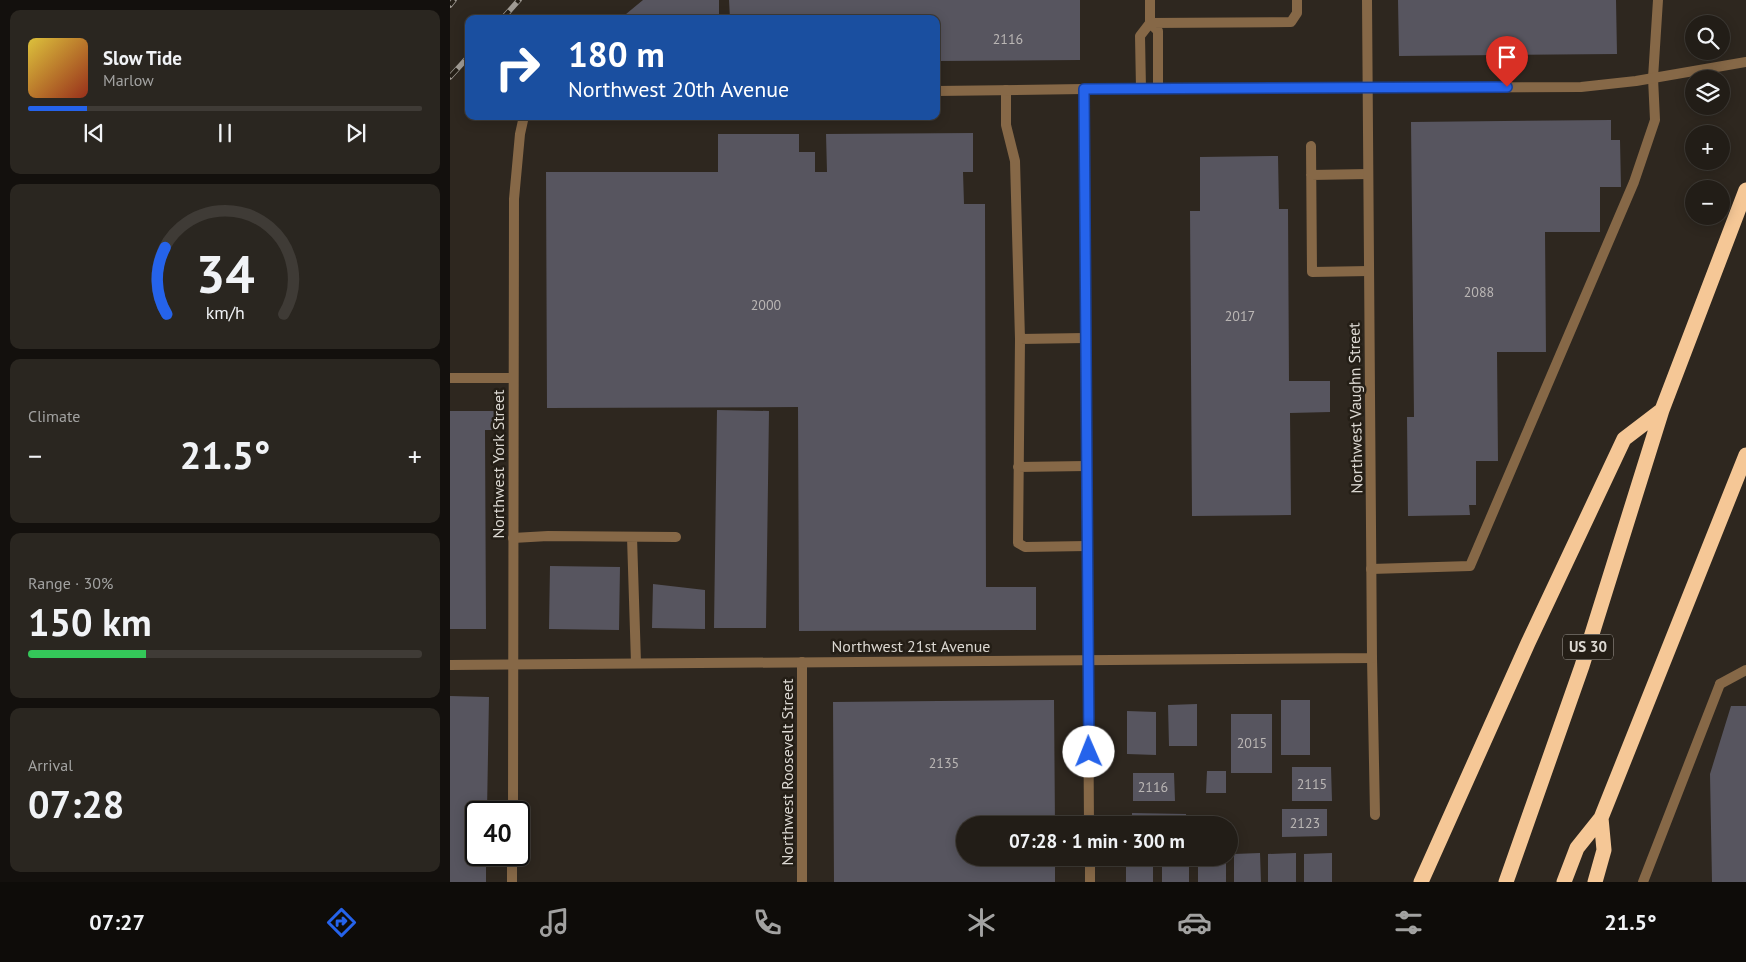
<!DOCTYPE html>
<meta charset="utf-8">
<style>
body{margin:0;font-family:"PT Sans",sans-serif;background:#2a2620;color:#f1f3f6;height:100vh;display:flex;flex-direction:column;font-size:19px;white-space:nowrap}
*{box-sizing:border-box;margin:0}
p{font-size:16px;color:#a2a2a1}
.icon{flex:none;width:28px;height:28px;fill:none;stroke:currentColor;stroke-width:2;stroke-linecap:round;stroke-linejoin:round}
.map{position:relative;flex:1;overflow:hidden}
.side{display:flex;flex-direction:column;gap:10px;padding:10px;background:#13100d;width:450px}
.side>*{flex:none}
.banner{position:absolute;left:15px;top:15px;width:475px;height:105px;border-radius:10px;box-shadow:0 2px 12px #0003,0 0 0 1px #3f3b36;background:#1a4fa0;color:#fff;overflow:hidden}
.buttons{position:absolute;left:1235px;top:15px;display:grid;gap:10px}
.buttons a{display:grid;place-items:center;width:45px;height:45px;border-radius:50%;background:#221d17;box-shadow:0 2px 12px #0003,0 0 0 1px #3f3b36;font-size:25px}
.speed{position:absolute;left:15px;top:801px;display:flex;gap:10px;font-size:25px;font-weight:700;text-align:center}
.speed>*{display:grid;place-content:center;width:65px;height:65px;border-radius:50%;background:#221d17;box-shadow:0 2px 12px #0003,0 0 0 1px #3f3b36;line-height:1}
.speed .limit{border:2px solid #111;border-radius:8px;background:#fff;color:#111}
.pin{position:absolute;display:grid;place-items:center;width:42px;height:42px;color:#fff;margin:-51px -21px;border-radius:50% 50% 50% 0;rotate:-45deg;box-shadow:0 0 5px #0007}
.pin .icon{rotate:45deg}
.me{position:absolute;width:55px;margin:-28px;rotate:359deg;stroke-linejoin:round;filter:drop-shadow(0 0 4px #0008)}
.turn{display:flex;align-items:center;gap:18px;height:105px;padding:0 20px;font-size:22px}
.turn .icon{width:65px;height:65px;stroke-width:2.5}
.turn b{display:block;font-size:35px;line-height:42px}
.big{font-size:38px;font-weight:800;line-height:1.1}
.side .tile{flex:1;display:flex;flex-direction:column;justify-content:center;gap:8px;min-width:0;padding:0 18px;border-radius:10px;background:#2a2620}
.side .dial{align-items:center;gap:0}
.dial svg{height:130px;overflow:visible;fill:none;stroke:#3f3b36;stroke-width:7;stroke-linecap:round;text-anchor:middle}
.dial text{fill:#f1f3f6;stroke:none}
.song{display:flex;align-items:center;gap:15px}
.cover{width:60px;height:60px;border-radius:8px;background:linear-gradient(135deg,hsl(50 70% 55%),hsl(10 70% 35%))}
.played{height:5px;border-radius:2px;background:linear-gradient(90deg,#2563eb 15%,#3f3b36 15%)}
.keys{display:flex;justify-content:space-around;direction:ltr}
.heat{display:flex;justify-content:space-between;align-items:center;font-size:28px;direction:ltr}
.charge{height:8px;border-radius:4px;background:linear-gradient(90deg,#34c759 30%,#3f3b36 0)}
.trip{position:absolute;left:506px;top:816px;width:282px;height:50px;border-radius:25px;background:#221d17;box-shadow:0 2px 12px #0003,0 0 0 1px #3f3b36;font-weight:800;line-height:50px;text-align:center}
.dock{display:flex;height:80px;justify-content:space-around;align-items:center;background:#0e0c09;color:#a2a2a1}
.dock .icon{width:35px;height:35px}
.dock .selected{color:#2563eb}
.dock b{font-size:22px;color:#f1f3f6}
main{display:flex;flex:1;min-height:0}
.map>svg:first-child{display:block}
.building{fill:#57555f}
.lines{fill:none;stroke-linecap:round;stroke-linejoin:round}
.service{stroke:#866847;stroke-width:10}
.minor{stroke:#866847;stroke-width:10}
.tertiary{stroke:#866847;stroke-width:10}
.motorway{stroke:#f5c796;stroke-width:15}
.rail-casing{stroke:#a09b94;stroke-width:5.5}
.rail{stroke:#241e16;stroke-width:4;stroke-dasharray:11;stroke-linecap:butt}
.route-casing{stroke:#184099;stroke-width:12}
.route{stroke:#2563eb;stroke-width:9}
.labels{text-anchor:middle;stroke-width:5;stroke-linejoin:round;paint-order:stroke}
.number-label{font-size:14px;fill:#bbb7b5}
.shield{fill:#241e16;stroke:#a5a09a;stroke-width:1}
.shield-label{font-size:15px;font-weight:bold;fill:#dcd8d2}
.street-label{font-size:16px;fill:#dcd8d2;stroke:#241e16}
</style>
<main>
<section class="side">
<div class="tile">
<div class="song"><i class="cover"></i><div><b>Slow Tide</b><p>Marlow</p></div></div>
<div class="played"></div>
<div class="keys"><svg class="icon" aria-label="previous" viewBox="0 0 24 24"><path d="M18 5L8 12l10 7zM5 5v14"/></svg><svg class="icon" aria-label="pause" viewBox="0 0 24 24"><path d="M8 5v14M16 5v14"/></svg><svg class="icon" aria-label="next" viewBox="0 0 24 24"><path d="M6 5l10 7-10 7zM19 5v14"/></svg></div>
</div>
<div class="tile dial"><svg viewBox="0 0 100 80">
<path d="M14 69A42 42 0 1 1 86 69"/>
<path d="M14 69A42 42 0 0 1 13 28" stroke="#2563eb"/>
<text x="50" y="56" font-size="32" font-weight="700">34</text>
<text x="50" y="72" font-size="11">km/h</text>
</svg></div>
<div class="tile"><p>Climate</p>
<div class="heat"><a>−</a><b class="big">21.5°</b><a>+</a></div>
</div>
<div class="tile"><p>Range · 30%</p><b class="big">150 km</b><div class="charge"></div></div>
<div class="tile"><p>Arrival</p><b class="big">07:28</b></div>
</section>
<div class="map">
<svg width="1296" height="882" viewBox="0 0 1296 882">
<rect width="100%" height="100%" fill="#2e271f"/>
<!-- building -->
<path class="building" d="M193 0H269V19H170Z
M279 0H630V60L486 61V19H280Z
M948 0H1166L1167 54 949 56Z
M1161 120V140H1170L1171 187H1150V232H1095L1096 352H1047L1048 461H1026V505H1019L1020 515 958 516 957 417H964L961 122Z
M523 133V172H513L514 204H535L536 587H586V630L349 631 348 407 97 408 96 172H268V134H349V152H365V172H377L376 134Z
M828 156 829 209H838L839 381H880V412L840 413 841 515 742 516 740 211H750V157Z
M267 410 319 411 316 628H264Z
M0 411H44V430H35L36 629H0Z
M100 566 170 567 169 630 99 629Z
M203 584 255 590V629L202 628Z
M0 696 39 697 37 812H26V855H36V882H0Z
M604 700 605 825H515V858H605V882H384L383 702Z
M831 700H860V755H831Z
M747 704V746H719L718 705Z
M1281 706H1296V882H1262L1260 774Z
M677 711 706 712V755L677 754Z
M781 714H822V773H781Z
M842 767H881L882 801H842Z
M757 771H776V793H756Z
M683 773H724L725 801H683Z
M832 809H877V836L832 837Z
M682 813 736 814V825H682Z
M810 853 811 882H784V854Z
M846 853V882H818V854Z
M882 853V882H854V854Z
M676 858H703V882H676Z
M712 858H739V882H712Z
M748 858H776V882H748Z"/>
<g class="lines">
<!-- service -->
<path class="service" d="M700 0V23L841 22 847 13V0
M691 89 690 36 700 23 708 31V89
M556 90V125L565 161 570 339 568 543 575 547 637 546
M861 146 862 272 919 271
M861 175 918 174
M570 339 635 338
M0 378H63
M568 467 636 466
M182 537 186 663
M63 538 98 536 226 537
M921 569 1020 566 1184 182 1205 120 1203 78
M1193 882 1270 684"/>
<!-- minor -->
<path class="minor" d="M1203 78 1208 0
M486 91 634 89
M922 658 925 815
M1270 684 1296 670
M63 812 64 199 70 134 74 116
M62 882V855
M352 882V662"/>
<!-- tertiary -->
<path class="tertiary" d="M0 665 922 658 917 0
M639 825 634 89 1131 87 1186 81 1296 62
M640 858V882"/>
<!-- motorway -->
<path class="motorway" d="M971 882 1078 643 1174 439 1212 410
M1056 882 1132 666 1212 410 1296 190
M1114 882 1127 848 1151 818 1296 455
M1145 882 1154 850 1151 818"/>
<defs>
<path id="rail" d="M0 5 4 0
M52 19 69 0
M0 77 19 56"/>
</defs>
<!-- rail casing -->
<use href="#rail" class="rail-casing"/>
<!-- rail -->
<use href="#rail" class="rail"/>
</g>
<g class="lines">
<defs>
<path id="route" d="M639 752 634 89 1057 87"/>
</defs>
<!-- route casing -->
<use href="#route" class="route-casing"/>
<!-- route -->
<use href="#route" class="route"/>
</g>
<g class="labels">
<!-- number labels -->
<g class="number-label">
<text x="558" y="44">2116</text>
<text x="1029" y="297">2088</text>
<text x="316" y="310">2000</text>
<text x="790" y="321">2017</text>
<text x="802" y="748">2015</text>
<text x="494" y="768">2135</text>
<text x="862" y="789">2115</text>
<text x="703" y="792">2116</text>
<text x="855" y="828">2123</text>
</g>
<!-- shield labels -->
<rect class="shield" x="1113" y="634.5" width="50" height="25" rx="4"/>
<g class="shield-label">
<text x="1138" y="652">US 30</text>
</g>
<!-- street labels -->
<g class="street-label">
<text transform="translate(905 408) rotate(-91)" y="6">Northwest Vaughn Street</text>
<text transform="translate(48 464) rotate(-90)" y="6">Northwest York Street</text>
<text x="461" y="652">Northwest 21st Avenue</text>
<text transform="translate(337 772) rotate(-90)" y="6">Northwest Roosevelt Street</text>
</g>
</g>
</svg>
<div class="buttons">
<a><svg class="icon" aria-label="search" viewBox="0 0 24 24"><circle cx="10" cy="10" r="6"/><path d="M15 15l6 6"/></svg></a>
<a><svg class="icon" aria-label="layers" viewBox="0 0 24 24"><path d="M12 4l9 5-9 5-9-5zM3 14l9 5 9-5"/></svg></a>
<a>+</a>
<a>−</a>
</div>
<div class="speed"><div class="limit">40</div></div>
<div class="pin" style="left:1057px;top:87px;background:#d93025"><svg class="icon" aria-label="arrive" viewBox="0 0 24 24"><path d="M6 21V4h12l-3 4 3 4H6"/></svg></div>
<svg class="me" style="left:639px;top:752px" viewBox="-20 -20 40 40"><circle r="19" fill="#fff"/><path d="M0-13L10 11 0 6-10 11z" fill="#2563eb"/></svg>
<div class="trip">07:28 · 1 min · 300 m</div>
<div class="banner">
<div class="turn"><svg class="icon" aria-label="right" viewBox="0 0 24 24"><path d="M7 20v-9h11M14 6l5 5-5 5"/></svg><div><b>180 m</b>Northwest 20th Avenue</div></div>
</div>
</div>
</main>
<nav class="dock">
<b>07:27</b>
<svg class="icon selected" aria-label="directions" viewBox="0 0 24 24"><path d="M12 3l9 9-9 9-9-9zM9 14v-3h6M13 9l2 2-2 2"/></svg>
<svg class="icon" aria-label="music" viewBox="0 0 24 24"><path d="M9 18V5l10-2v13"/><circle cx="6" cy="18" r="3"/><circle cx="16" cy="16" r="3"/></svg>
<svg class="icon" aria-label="phone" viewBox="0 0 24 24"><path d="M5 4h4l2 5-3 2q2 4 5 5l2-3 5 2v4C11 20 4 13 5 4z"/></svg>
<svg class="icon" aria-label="climate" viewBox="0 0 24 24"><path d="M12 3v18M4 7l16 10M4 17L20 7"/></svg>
<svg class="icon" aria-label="car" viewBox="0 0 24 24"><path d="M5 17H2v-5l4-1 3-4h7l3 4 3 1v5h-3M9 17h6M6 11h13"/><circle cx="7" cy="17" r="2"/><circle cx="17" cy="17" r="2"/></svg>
<svg class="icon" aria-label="filters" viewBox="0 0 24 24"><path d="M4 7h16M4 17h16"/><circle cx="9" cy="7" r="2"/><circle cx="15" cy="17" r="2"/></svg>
<b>21.5°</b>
</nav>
